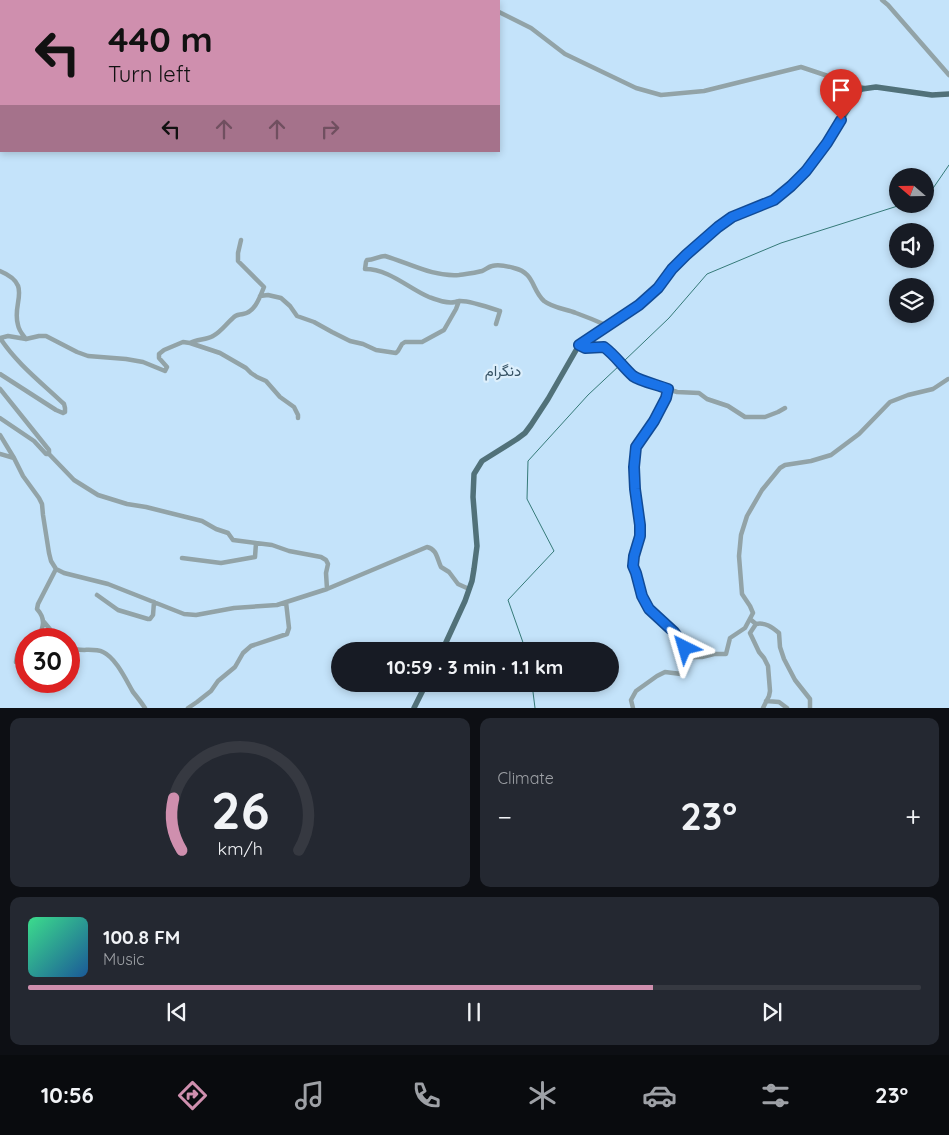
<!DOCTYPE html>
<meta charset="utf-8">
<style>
body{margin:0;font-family:Quicksand,Vazirmatn,sans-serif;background:#242831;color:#f1f3f6;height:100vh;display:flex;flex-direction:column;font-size:19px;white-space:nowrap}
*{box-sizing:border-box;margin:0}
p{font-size:16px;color:#9ea1a6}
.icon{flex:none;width:28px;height:28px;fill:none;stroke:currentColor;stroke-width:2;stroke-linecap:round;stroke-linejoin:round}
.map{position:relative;height:708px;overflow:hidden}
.details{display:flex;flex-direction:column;gap:10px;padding:10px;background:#0d0f14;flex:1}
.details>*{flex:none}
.hud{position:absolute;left:0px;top:0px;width:500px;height:152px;box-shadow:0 2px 8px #0003;background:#cf8fae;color:#111;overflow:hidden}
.needle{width:32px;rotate:290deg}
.fabs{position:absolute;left:889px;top:168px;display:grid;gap:10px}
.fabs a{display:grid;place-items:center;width:45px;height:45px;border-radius:50%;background:#171b24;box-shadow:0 2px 8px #0003;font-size:25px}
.speed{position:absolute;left:15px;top:628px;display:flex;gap:10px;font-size:25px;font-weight:700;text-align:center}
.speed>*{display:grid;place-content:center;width:65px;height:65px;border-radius:50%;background:#171b24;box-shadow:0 2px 8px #0003;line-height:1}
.speed .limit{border:8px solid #d22;background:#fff;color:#111}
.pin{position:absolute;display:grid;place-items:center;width:42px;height:42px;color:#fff;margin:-51px -21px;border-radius:50% 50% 50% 0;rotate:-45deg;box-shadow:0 0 5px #0007}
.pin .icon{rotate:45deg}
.me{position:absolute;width:55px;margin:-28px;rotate:320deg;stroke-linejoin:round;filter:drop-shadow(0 0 4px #0008)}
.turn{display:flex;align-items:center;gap:18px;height:105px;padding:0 25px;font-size:22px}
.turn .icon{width:65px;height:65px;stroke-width:2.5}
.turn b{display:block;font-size:35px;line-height:42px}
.lanes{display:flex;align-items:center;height:48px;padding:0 25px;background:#0003;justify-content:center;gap:25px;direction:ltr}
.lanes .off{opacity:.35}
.big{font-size:38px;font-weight:800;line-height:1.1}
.details .tile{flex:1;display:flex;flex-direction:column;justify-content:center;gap:8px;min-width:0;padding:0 18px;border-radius:10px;background:#242831}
.details .dial{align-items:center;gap:0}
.dial svg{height:130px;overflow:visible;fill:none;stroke:#363941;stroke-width:7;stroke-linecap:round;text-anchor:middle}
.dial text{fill:#f1f3f6;stroke:none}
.song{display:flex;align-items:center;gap:15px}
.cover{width:60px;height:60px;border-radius:8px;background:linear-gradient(135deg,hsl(150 70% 55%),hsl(210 70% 35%))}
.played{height:5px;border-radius:2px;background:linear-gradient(90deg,#cf8fae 70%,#363941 70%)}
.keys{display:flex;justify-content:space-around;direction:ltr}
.heat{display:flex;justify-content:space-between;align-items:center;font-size:28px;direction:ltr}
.details .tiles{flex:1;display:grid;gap:10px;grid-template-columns:1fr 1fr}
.tile:last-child{grid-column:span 2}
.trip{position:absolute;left:331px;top:642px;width:288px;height:50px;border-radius:25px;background:#171b24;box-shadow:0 2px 8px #0003;font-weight:800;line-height:50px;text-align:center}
.tab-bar{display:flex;height:80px;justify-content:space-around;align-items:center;background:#090b0e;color:#9ea1a6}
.tab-bar .icon{width:35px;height:35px}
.tab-bar .current{color:#cf8fae}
.tab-bar b{font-size:22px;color:#f1f3f6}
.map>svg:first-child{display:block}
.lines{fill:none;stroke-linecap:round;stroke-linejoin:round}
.stream{stroke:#357a78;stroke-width:1}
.minor{stroke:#92a3a7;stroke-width:4.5}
.major{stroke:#517179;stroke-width:5.5}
.route-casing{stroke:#114b97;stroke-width:12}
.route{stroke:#1a73e8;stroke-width:9}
.labels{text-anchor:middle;stroke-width:4.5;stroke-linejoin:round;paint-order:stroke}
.quarter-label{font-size:15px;fill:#375365;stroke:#dceffc}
</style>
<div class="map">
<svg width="949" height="708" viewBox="0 0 949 708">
<rect width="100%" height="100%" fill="#c4e3fa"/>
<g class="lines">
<!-- stream -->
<path class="stream" d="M925 197H927L949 165
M623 362 669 318 707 274 781 243 904 204
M526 651 508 600 554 551 527 499 528 461 588 395 620 365
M532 684 535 708"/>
<!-- minor -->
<path class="minor" d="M478 0 479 1
M882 0 888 5 949 75
M499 12 531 28 565 54 636 88 661 95 704 91 801 67 864 88
M0 271C34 285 11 303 18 325 19 331 23 335 26 339
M260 296 268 295 281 298 290 306 297 316 314 322 332 332 350 341 363 344 376 350 396 353 398 351 402 344 405 342H422L444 330 456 309 459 301
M496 324 500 311C491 308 468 300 459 301 458 301 456 302 455 302 447 304 437 300 429 297 408 288 389 269 365 269L366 262 367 260C374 260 379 256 385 256 409 263 433 277 459 275 466 274 475 273 482 271 485 270 488 267 492 266 499 264 507 266 514 268 535 273 531 289 544 301 553 308 566 309 576 313 587 317 597 321 608 326
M0 338 8 336 26 339 39 336H46L77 352 88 356 126 359 143 362 165 371 167 367 159 358V354L164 350 183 342 190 343 220 353 246 368 251 373 257 377 266 381 280 397 294 407 298 415V418
M0 338C17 364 42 383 64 404L65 408V412L63 413 56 410 0 374
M190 343C197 339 206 340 213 336 221 332 226 324 233 318 236 314 239 315 243 314 255 312 260 297 264 287L238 261V253L241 240
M579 345 585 348 604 347C615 355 623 367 633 376 641 382 658 385 668 389 665 403 657 417 648 429 644 435 638 442 636 449 633 464 634 490 637 506 638 515 642 526 640 536 639 546 632 555 633 565 634 569 636 572 637 576 641 587 642 598 648 608 660 627 706 647 681 674L665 672 657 676 636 691 631 700 633 708
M0 389 49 450V454H46L34 441 0 418
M668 389 677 392 699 393 707 399 728 406 745 417H765L778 412 785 408
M0 435 14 458 23 476 39 498 42 504 43 515 49 553 51 561 56 569 64 573 108 584 184 614 196 615 234 608 277 605 327 589 427 547C437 549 437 559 441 567L449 572 458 584 469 589
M0 454 14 458
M49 454 74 480 98 495 127 504 146 507 202 521 216 529 228 533 233 540 272 545 289 551 321 557 326 560 328 564 326 573 327 589
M182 558 221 563 255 557 256 543
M97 595 118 610 148 619H150L153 615 154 602
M750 619 756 624C765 622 772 627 779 633L780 647 784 659 795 680 810 699V708
M44 622 58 639
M756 624 750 633 759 652 764 658 768 666 770 691 769 696 763 708
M37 639C44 627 46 619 37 609L38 604 56 569
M69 647C79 653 92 647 103 652 116 658 126 680 133 692 137 697 141 702 145 708
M26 651 23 656 26 664
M688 657H702L714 654H726L730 638 745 628 753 613 750 606 742 594 739 556 741 535 747 516 762 490 780 468 785 465 811 461 831 455 859 434 890 402 908 395 933 389 948 379
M16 662C17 654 19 649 26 646
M766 701 779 702 787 708
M188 708 197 702 211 691 218 681 235 667 243 653 251 646 287 634 289 628 286 602"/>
<!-- major -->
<path class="major" d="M442 651 465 601 472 581 474 569 477 546 473 497 474 474 482 461 517 439 525 433 531 425 548 399 579 345 639 305 658 288 672 269 685 255 718 227 732 217 774 200 791 186 806 171 827 143 848 109 856 93 862 89 876 87 932 95 949 94
M414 708 426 684"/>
</g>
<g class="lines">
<defs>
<path id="route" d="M685 648 674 632 649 609 642 596 636 573 633 566 634 556 640 536V525L635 489 634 467 636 447 654 421 666 398 668 389C658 385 640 381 633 376 623 367 615 355 604 347L585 348 579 345 639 305 658 288 672 269 686 255 718 227 732 217 774 200 791 186 806 171 827 143 841 120"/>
</defs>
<!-- route casing -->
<use href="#route" class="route-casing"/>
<!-- route -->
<use href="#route" class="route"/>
</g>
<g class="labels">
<!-- quarter labels -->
<g class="quarter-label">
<text x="503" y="376">دنگرام</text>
</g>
</g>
</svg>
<div class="fabs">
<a><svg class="needle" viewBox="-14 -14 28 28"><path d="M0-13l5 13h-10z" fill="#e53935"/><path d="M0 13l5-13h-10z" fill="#9ea1a6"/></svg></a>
<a><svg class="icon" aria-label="sound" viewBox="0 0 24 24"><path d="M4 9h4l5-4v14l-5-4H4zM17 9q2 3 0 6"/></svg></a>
<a><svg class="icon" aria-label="layers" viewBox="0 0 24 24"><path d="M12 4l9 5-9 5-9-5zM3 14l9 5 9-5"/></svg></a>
</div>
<div class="speed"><div class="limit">30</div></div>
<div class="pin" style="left:841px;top:120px;background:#d93025"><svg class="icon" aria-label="arrive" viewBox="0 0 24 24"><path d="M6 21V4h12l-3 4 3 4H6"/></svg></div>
<svg class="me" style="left:685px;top:648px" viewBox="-20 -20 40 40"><path d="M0-17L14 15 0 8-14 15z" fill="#1a73e8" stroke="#fff" stroke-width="4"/></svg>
<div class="trip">10:59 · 3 min · 1.1 km</div>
<div class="hud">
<div class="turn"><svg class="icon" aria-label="left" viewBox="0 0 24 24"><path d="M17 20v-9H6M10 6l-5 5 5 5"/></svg><div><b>440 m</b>Turn left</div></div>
<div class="lanes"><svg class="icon" aria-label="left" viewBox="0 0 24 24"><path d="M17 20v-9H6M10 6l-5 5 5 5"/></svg><svg class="icon off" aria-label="ahead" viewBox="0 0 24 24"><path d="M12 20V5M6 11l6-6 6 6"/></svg><svg class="icon off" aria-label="ahead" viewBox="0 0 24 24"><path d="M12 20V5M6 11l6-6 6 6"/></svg><svg class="icon off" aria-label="right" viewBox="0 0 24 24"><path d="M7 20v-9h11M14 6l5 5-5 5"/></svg></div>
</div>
</div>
<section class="details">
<div class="tiles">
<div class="tile dial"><svg viewBox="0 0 100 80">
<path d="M14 69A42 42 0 1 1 86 69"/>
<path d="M14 69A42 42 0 0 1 9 37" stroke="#cf8fae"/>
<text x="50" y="56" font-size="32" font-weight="700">26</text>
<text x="50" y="72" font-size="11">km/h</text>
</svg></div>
<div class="tile"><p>Climate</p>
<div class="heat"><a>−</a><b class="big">23°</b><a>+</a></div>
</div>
<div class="tile">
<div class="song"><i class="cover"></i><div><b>100.8 FM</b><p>Music</p></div></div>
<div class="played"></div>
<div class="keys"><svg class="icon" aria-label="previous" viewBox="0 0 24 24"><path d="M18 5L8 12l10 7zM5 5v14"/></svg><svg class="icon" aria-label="pause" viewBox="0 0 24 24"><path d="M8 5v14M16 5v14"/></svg><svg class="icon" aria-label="next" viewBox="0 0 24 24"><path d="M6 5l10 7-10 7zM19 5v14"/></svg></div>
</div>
</div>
</section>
<nav class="tab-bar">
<b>10:56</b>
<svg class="icon current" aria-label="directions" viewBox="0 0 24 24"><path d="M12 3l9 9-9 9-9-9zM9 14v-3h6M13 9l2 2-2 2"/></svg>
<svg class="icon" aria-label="music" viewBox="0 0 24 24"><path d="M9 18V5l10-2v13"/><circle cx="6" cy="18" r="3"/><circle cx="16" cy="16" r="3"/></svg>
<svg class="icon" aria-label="phone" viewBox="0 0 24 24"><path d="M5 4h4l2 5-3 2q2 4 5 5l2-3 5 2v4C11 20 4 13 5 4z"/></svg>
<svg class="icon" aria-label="climate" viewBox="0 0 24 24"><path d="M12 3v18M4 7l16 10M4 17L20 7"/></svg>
<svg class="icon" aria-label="car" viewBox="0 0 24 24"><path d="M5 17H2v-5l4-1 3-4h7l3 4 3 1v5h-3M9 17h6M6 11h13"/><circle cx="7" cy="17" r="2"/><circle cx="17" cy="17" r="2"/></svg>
<svg class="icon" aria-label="filters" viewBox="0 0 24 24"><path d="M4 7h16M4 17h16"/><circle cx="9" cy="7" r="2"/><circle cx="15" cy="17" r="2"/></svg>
<b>23°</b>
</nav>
